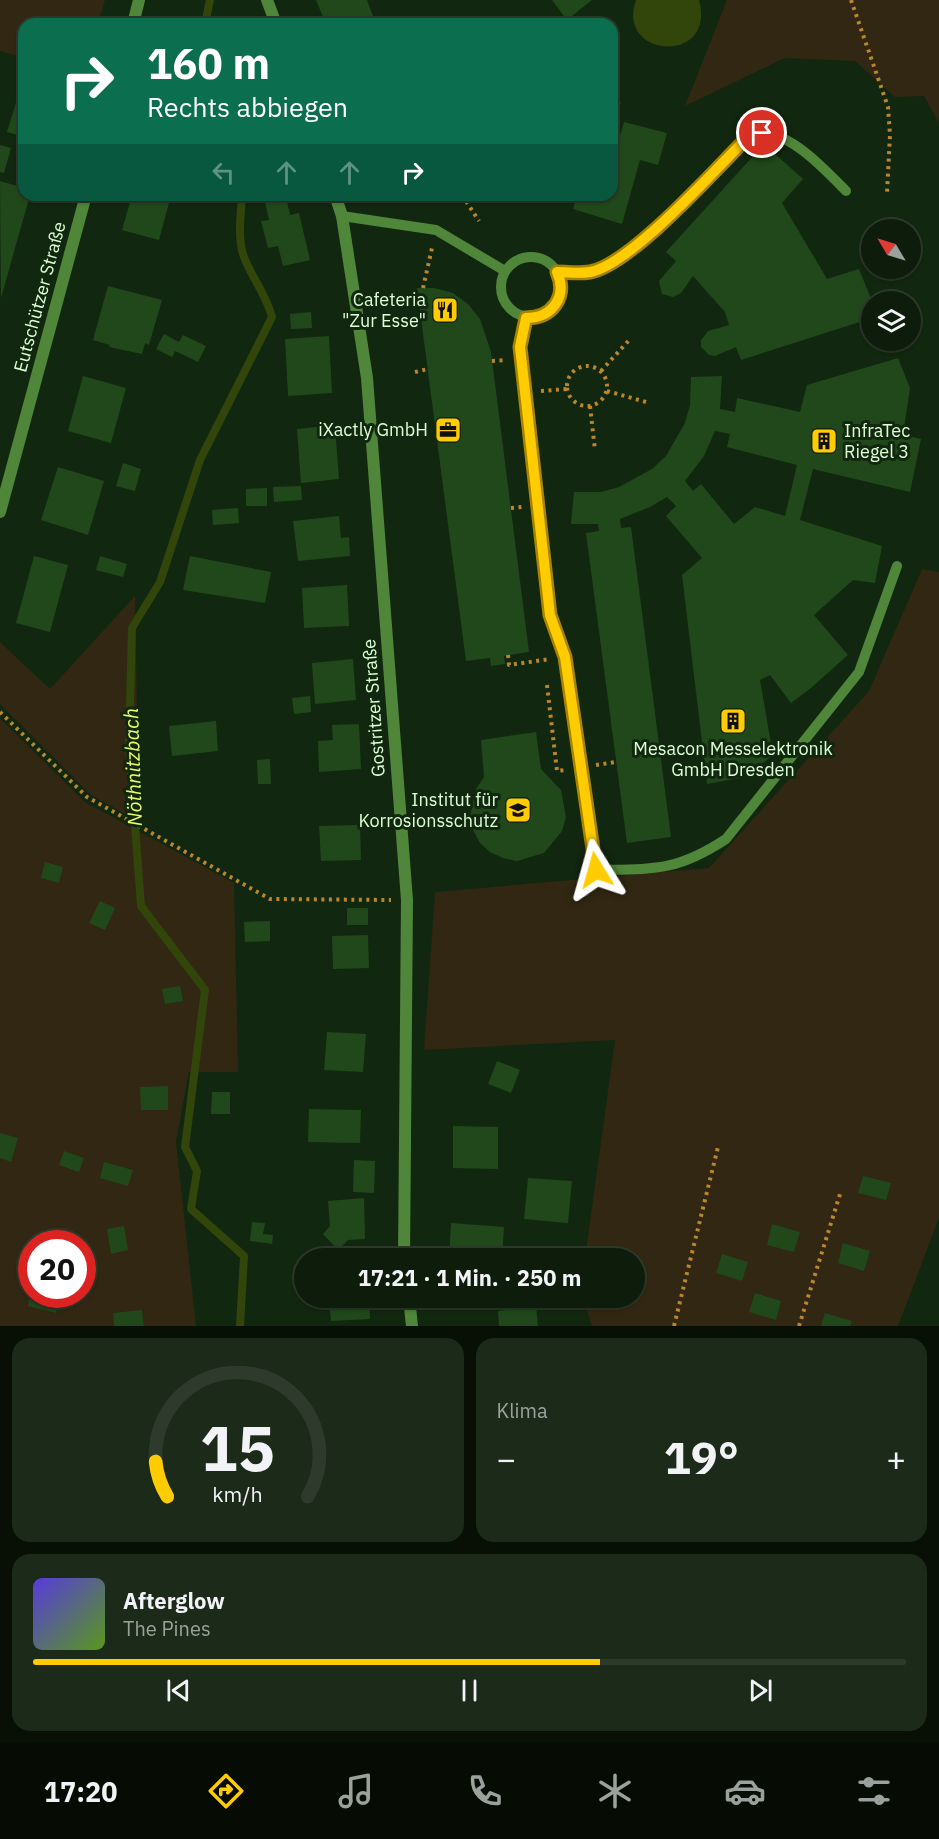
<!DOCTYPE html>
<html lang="de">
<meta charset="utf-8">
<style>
body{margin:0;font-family:"IBM Plex Sans",sans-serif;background:#1c2a19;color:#f1f3f6;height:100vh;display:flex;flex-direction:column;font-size:22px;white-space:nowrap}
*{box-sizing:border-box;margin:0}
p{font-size:20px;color:#9ba29d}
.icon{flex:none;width:33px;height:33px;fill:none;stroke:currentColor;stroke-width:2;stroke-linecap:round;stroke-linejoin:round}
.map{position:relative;height:1326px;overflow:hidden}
.sheet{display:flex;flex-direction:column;gap:12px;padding:12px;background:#081006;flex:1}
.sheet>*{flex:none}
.hud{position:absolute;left:18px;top:18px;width:600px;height:183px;border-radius:18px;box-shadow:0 2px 4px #0004,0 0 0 2px #2e3b2c;background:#0b6e4f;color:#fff;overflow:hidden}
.needle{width:39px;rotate:308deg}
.buttons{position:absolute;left:861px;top:219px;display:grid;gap:12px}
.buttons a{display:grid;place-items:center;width:60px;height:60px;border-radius:50%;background:#0e1d0b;box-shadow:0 2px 4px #0004,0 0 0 2px #2e3b2c;font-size:30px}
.speed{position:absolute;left:18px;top:1230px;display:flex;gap:12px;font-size:30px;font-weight:700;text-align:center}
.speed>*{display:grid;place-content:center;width:78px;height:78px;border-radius:50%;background:#0e1d0b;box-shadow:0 2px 4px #0004,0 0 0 2px #2e3b2c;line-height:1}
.speed .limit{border:9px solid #d22;background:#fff;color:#111}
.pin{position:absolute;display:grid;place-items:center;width:51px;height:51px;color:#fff;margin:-26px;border:3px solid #fff;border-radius:50%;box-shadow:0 2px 6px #0007}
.me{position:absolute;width:66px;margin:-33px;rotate:352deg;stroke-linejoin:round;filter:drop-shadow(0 0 4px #0008)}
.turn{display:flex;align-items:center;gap:21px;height:126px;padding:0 30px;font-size:27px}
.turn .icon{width:78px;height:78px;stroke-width:2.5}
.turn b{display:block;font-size:42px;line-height:51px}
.lanes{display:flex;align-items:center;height:57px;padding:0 30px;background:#0003;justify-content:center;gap:30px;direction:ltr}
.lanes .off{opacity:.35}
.big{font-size:45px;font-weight:700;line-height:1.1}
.sheet .card{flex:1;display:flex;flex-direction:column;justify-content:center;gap:9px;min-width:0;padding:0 21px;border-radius:18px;background:#1c2a19}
.sheet .dial{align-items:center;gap:0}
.dial svg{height:156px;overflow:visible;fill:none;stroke:#2e3b2c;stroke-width:7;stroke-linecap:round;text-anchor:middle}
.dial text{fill:#f1f3f6;stroke:none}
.song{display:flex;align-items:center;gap:18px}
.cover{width:72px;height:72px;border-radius:9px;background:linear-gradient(135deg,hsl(250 70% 55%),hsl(90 70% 35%))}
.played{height:6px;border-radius:3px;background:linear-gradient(90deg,#ffcb01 65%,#2e3b2c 65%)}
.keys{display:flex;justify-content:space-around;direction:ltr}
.heat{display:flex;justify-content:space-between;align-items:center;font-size:33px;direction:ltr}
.sheet .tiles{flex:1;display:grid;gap:12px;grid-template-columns:1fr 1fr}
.card:last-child{grid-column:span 2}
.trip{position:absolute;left:294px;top:1248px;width:351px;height:60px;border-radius:30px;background:#0e1d0b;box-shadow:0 2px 4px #0004,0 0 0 2px #2e3b2c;font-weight:700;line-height:60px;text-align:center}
.tab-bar{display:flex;height:96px;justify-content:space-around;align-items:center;background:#060c04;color:#9ba29d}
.tab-bar .icon{width:42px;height:42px}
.tab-bar .current{color:#ffcb01}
.tab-bar b{font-size:27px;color:#f1f3f6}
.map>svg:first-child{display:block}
.green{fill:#312712;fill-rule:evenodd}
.water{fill:#32450a}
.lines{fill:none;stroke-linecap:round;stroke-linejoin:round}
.stream{stroke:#32450a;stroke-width:8}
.building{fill:#20481b;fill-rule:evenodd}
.path{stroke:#ba872f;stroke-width:4;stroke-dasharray:3 4.5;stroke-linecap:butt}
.service{stroke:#4f863a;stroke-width:10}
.minor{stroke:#4f863a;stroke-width:12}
.route-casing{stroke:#a68401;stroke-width:15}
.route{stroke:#ffcb01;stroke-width:10}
.labels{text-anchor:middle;stroke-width:6;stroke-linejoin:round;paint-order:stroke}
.street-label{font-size:18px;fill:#ddffd5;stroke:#12270f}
.poi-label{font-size:18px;fill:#ddffd5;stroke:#12270f;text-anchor:end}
.water-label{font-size:20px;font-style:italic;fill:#e7ff63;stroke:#12270f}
</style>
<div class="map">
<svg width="939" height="1326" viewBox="0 0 939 1326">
<rect width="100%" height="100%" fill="#12270f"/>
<!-- green -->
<path class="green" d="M0 0H105L98 24H24V58L0 51Z
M727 0H939V123L924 96 895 97 855 61 785 58 685 106Z
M922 569 939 572V1218L898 1326H592L583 1298H634V1258H585L615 1040 424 1050 435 892 709 868 869 691Z
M135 596 139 822 91 795 0 704V642L50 689Z
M0 718 85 802 234 883 238 1072H189L176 1141 196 1326H0ZM32 1244H82V1294H32Z"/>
<!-- water -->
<path class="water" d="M636 0H699C717 65 615 59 636 0Z"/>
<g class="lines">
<!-- stream -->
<path class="stream" d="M205 24 210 0
M240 1326 244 1256 191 1209 197 1171 185 1147 205 990 141 906 129 745 132 628 160 582 200 460 272 317C266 294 252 278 244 257 237 238 241 214 242 195"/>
</g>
<!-- building -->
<path class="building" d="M316 0H367L376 24H326Z
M552 0H592L567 20Z
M23 80H24V137L7 132Z
M612 100 621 102 613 129H612Z
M624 122 667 133 658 165 640 160 622 224 573 209 577 195H612V152L615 153Z
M764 144 803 179 782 203 827 279 859 269 872 301V318L741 360 736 347 715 356 709 355 701 347V340L708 331 729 325 725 312 693 276 681 293 673 297 662 294 659 281 676 261 666 252Z
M0 145 11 148 4 173 0 172Z
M0 181 24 188V195H30L1 298Z
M132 195H171L159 240 122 230Z
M286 197 290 215 299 213 310 260 283 266 278 246 268 248 261 221 269 220 265 202Z
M108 286 162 300 149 345 145 343 142 354 109 347 110 345 93 340Z
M417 288H434L453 293 468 304 480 319 491 352 529 652 504 656 505 664 491 666 490 658 466 661Z
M311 312 312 328 291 329 290 314Z
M164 334 179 342 183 335 206 346 198 362 175 351 172 357 156 349Z
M329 336 332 393 288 396 285 339Z
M898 358 910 388 903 435 921 439 910 492 813 469 800 520 882 546 875 583 853 580 814 615 848 655 811 688 791 703 770 675 760 680 773 755 745 777 707 784 682 575 702 558 666 516 676 506 667 497 650 507 620 519 621 528 631 527 671 837 627 843 586 533 599 531 598 524H571L574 492H601L619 487 652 469 666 456 685 423 690 405 691 377 722 376 720 409 735 412 737 398 800 412 807 385ZM715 431 730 434 727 447 797 465 785 516 755 507 734 524 701 484 693 491 685 481 704 456Z
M83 376 126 388 111 443 68 431Z
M335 425 339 479 301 483 297 429Z
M123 463 141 469 135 491 116 486Z
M58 467 104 481 88 535 41 520Z
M301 486 302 500 274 502 273 487Z
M267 488V506H246V489Z
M238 508 239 523 213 525 212 510Z
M339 516 341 538 349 537 350 556 298 561 293 521Z
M34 556 68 565 50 632 16 623Z
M100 556 127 564 123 577 96 570Z
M190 556 271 572 265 603 183 590Z
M347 585 349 626 304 628 302 588Z
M353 659 356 700 315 704 312 663Z
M310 696 311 712 294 714 292 698Z
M216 721 218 751 172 756 169 726Z
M359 724 361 769 319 772 318 741 333 740 332 725Z
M536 732 541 769 561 790 566 817 562 831 544 853 517 861 503 858 490 852 480 843 473 830 470 816 476 789 484 777 481 740Z
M270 759 271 784H258L257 760Z
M360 825 361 860 321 861 319 826Z
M45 862 63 867 59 883 41 878Z
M100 901 115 908 105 930 89 923Z
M347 908H368V925H347Z
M270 921V941L245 942 244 922Z
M368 935 369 968 333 969 332 936Z
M180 986 183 1001 165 1004 162 989Z
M327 1032 366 1034 363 1072 324 1070Z
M497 1061 520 1070 511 1093 488 1084Z
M168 1086V1110H141L140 1087Z
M212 1092H230V1114H211Z
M309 1109 361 1110 360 1143 308 1142Z
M453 1126 498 1127V1169L453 1168Z
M0 1133 18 1138 11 1162 0 1158Z
M64 1151 84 1158 79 1172 59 1165Z
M354 1160 375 1161 374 1193 353 1192Z
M104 1162 133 1170 128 1186 100 1178Z
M863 1176 891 1183 886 1200 858 1193Z
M528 1178 572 1181 568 1223 524 1219Z
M364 1198 365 1239 348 1240 338 1250 323 1234 330 1226 328 1201Z
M252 1222 265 1223 263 1234 273 1235 272 1244 250 1241Z
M451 1223 504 1227 502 1258H449Z
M772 1224 800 1232 794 1252 767 1245Z
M124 1226 128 1250 111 1254 107 1229Z
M843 1243 870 1251 864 1271 838 1263Z
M722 1254 748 1262 742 1281 716 1273Z
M755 1293 781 1301 776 1320 749 1312Z
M30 1294 59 1301 56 1313 28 1306Z
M329 1298H369L370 1319 331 1321Z
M536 1306 538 1326H499L498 1311Z
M142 1310 144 1326H114L113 1313Z
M825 1313 852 1321 850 1326H821Z"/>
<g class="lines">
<!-- path -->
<path class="path" d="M851 0 888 107 890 135 887 193
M462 195 479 221
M423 288 432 248
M492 361 507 360
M567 386a20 20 0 1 1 40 0a20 20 0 1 1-40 0Z
M601 371 631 338
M415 372 428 369
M541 391 567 389
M607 391 646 402
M590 406 595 450
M511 508 522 507
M508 655 509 665 550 659
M547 685 557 771 565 770
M0 712 87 797 270 899 391 900
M596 765 616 762
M674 1326 718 1147
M799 1326 841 1191"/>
<!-- service -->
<path class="service" d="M342 216 436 230 505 271
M501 287a30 30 0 1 1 60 0a30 30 0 1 1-60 0Z
M557 272C568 272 579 274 590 272 629 265 713 173 743 142 750 139 758 134 765 134 793 134 828 173 846 191
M526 318 520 347 550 615 565 657 595 870C653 869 676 872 726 839L859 672 897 566"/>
<!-- minor -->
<path class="minor" d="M267 0 276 24
M133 24 139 0
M335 195 342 216 367 378 407 900 404 1258
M0 512 86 195
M409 1298 412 1326"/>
</g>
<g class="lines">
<defs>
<path id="route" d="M596 870 565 657 550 615 520 347 526 318C552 318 568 297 557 272 568 272 579 274 590 272 630 265 712 173 743 142L762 133"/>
</defs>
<!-- route casing -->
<use href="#route" class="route-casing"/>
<!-- route -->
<use href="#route" class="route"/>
</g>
<!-- icons -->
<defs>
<symbol id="restaurant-square" viewBox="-11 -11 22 22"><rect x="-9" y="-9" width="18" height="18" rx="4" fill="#ffcb01" stroke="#12270f"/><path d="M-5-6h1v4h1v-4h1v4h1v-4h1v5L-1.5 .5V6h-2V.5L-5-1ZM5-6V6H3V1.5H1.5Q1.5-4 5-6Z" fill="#111"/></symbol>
<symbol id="office-square" viewBox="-11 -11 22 22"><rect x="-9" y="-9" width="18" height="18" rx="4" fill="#ffcb01" stroke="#12270f"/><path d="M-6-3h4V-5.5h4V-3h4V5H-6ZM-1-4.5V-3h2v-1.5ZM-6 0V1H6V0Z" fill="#111"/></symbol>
<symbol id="building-square" viewBox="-11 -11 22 22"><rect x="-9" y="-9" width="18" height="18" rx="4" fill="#ffcb01" stroke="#12270f"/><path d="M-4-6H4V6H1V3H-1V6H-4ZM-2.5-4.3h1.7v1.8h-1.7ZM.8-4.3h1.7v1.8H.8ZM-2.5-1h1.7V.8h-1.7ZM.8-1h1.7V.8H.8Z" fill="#111"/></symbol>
<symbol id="school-square" viewBox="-11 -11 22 22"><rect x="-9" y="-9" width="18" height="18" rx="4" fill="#ffcb01" stroke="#12270f"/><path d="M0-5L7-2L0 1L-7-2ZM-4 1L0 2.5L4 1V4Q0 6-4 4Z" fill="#111"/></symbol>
</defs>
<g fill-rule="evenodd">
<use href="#restaurant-square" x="430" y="295" width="30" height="30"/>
<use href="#office-square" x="433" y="415" width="30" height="30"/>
<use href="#building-square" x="809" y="426" width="30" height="30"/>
<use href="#building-square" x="718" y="706" width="30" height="30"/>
<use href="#school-square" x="503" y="795" width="30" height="30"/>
</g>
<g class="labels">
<!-- street labels -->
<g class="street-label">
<text transform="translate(40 297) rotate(-75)" y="6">Eutschützer Straße</text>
<text transform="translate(374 708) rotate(-94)" y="6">Gostritzer Straße</text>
</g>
<!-- poi labels -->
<g class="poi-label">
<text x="426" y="306">Cafeteria<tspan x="426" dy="21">"Zur Esse"</tspan></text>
<text x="428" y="436">iXactly GmbH</text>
<text x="844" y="437" text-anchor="start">InfraTec<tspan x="844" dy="21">Riegel 3</tspan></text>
<text x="733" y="755" text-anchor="middle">Mesacon Messelektronik<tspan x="733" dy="21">GmbH Dresden</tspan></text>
<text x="498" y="806">Institut für<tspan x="498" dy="21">Korrosionsschutz</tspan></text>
</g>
<!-- water labels -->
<g class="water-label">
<text transform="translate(133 767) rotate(-92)" y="7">Nöthnitzbach</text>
</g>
</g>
</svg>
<div class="buttons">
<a><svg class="needle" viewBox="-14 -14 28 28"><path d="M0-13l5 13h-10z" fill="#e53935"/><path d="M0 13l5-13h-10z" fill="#9ba29d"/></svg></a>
<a><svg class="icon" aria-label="layers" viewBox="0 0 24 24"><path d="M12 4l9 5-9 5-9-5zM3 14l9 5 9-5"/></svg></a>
</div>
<div class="speed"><div class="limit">20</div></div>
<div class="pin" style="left:762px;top:133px;background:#d93025"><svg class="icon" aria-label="arrive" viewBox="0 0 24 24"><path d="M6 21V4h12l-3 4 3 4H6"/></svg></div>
<svg class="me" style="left:596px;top:870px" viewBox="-20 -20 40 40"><path d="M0-17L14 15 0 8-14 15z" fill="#ffcb01" stroke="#fff" stroke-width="4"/></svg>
<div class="trip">17:21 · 1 Min. · 250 m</div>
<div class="hud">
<div class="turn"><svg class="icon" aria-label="right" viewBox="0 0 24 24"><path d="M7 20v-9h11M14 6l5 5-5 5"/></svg><div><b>160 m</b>Rechts abbiegen</div></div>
<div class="lanes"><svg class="icon off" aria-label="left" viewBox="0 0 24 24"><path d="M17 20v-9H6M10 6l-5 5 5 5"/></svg><svg class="icon off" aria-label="ahead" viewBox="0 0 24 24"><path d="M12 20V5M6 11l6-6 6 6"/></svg><svg class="icon off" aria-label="ahead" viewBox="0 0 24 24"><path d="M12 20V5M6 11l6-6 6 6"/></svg><svg class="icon" aria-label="right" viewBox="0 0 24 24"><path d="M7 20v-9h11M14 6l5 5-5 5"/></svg></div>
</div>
</div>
<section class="sheet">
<div class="tiles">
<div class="card dial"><svg viewBox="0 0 100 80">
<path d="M14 69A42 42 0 1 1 86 69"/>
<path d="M14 69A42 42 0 0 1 8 51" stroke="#ffcb01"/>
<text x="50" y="56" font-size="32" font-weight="700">15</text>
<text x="50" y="72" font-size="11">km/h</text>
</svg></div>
<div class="card"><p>Klima</p>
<div class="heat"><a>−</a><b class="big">19°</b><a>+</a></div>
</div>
<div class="card">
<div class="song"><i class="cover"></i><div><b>Afterglow</b><p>The Pines</p></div></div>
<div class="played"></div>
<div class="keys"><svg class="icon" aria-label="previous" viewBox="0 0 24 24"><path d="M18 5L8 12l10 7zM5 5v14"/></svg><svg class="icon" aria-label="pause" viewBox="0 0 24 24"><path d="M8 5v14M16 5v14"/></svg><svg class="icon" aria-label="next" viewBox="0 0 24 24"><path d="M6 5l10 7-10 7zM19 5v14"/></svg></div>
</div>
</div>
</section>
<nav class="tab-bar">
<b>17:20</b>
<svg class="icon current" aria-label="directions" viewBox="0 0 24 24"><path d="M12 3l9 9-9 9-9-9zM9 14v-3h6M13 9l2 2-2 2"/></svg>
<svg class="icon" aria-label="music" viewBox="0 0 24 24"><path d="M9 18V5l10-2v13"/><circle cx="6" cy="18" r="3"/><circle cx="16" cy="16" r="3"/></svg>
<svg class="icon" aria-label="phone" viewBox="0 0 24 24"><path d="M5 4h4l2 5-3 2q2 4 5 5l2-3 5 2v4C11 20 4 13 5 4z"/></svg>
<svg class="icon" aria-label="climate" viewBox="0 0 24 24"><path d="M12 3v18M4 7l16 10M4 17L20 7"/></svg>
<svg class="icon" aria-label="car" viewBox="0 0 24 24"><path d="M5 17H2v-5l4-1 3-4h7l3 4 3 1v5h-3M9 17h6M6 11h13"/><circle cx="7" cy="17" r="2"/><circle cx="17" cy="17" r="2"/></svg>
<svg class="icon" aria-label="filters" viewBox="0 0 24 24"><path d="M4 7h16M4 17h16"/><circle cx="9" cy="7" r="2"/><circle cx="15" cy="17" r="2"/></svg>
</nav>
